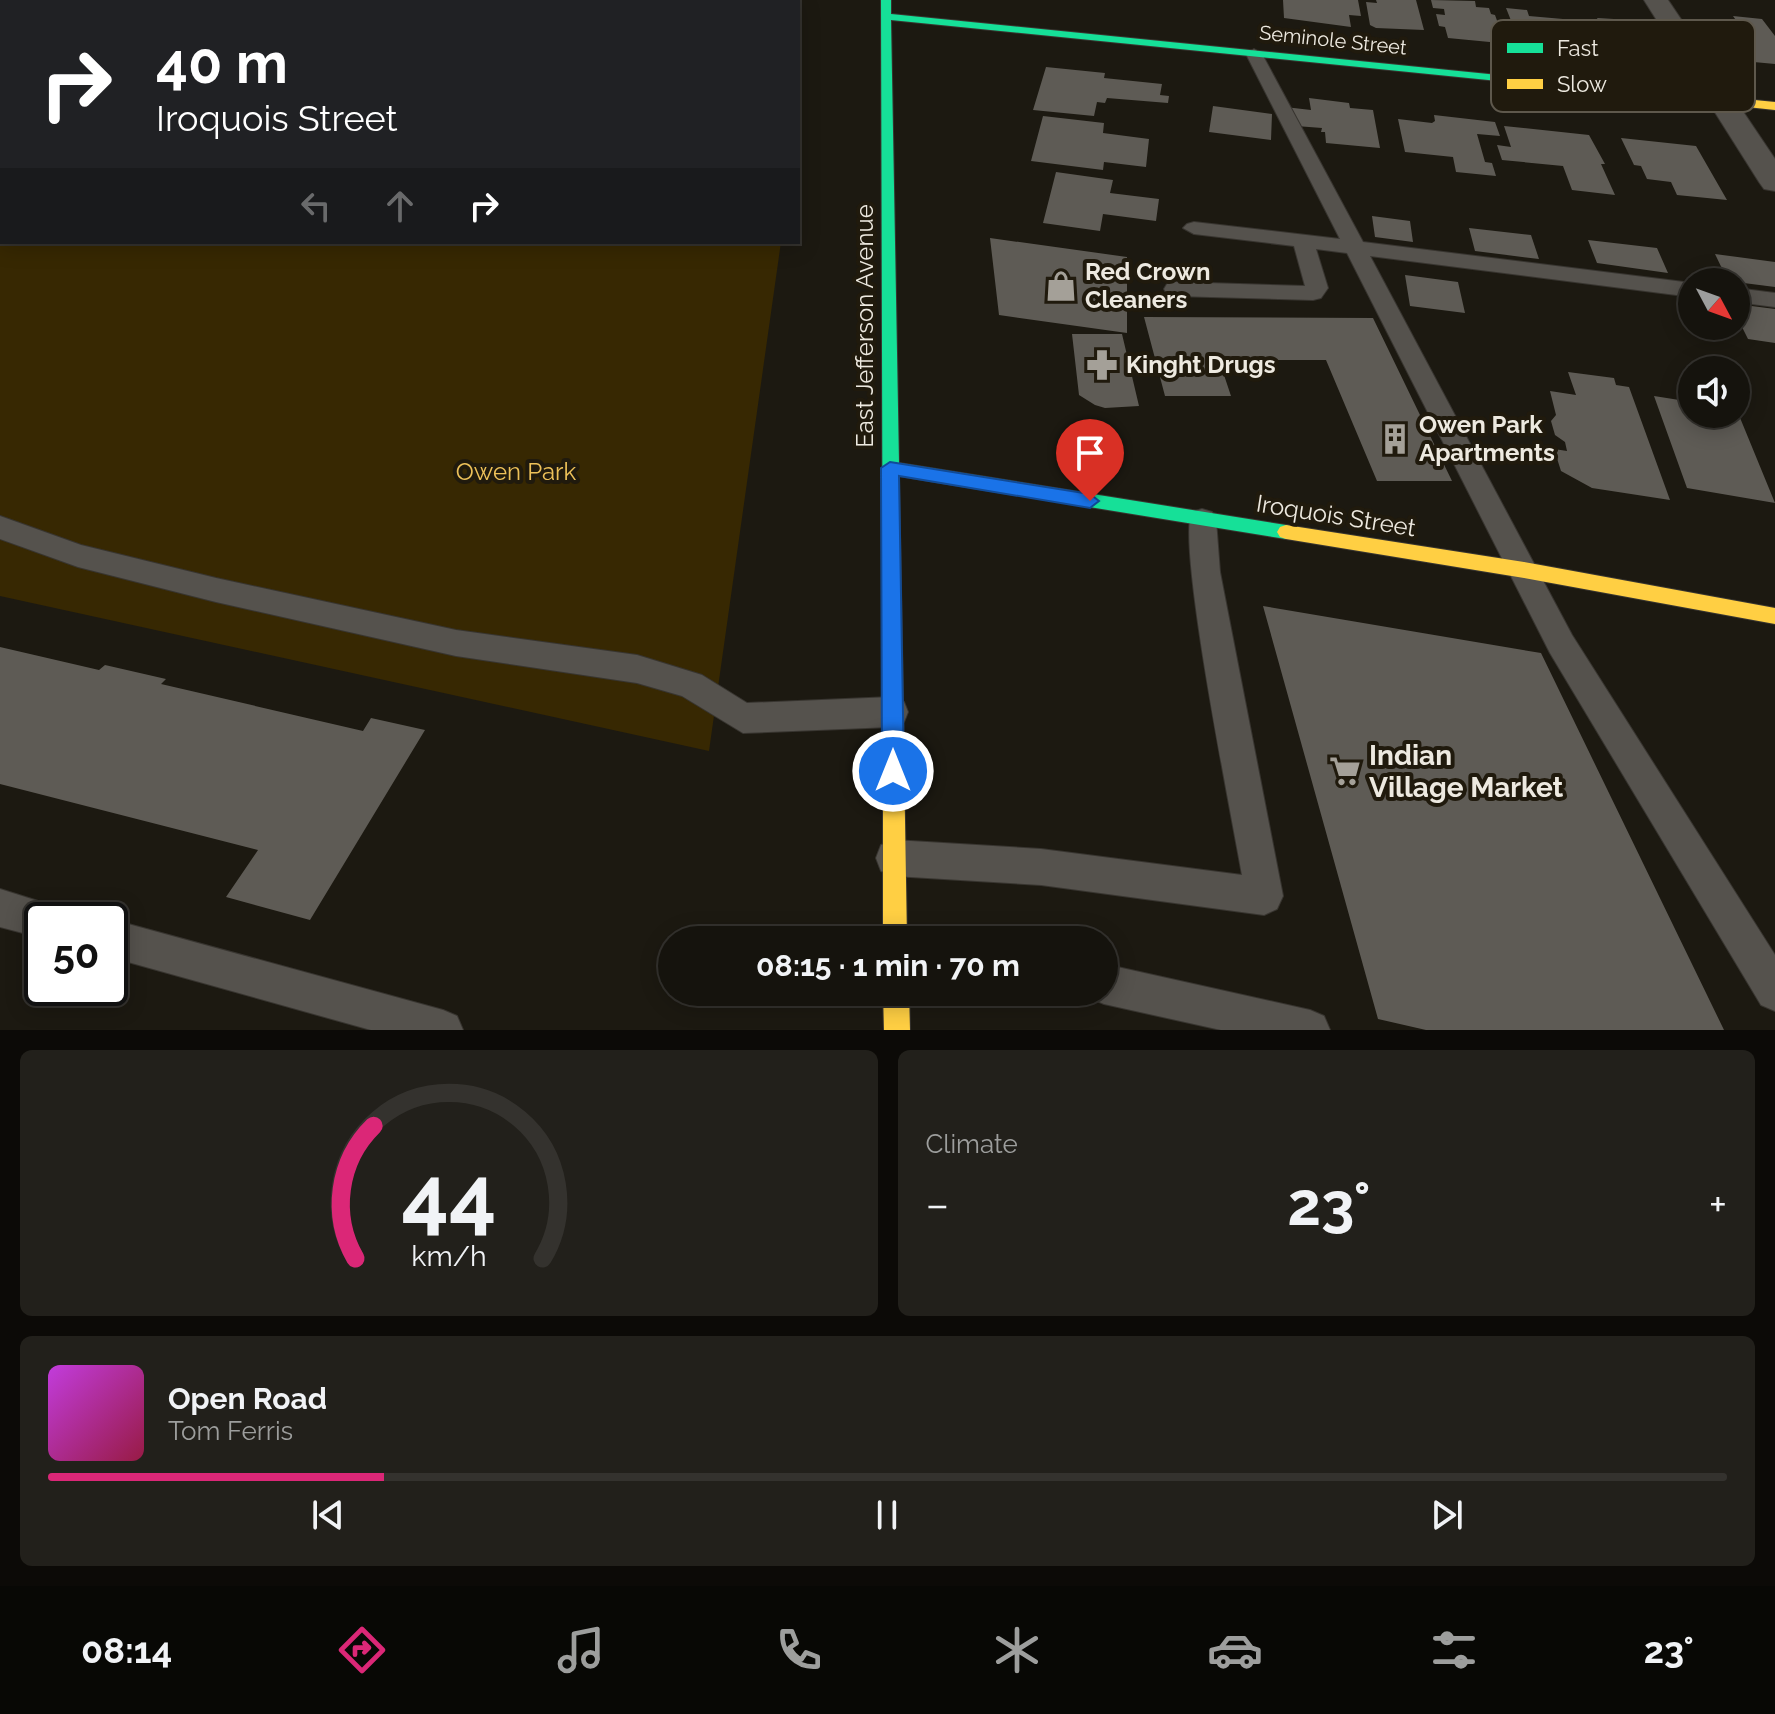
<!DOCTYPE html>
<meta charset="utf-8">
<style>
body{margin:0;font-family:Raleway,sans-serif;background:#22201b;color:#f1f3f6;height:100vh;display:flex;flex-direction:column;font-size:30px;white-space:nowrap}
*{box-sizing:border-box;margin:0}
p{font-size:26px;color:#9d9e9d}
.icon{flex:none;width:44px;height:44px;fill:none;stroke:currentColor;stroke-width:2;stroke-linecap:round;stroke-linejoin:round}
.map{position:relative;height:1030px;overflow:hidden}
.drawer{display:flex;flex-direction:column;gap:20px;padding:20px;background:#0c0a07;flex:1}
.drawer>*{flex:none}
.banner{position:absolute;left:0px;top:0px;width:800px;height:244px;box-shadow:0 4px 20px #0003,0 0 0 2px #34322e;background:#202124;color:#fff;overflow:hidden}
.needle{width:52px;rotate:131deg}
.fabs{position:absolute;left:1678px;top:268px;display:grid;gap:16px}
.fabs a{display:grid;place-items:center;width:72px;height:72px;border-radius:50%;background:#15130d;box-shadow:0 4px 20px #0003,0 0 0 2px #34322e;font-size:40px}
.speed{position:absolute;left:24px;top:902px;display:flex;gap:16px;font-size:40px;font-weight:700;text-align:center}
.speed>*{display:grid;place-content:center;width:104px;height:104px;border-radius:50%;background:#15130d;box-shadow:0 4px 20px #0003,0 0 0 2px #34322e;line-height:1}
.speed .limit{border:4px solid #111;border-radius:12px;background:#fff;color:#111}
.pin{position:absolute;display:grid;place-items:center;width:68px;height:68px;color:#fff;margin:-82px -34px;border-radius:50% 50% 50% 0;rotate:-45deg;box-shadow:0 0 8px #0007}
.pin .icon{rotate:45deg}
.me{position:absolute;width:88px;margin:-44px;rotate:0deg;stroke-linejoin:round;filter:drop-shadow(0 0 6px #0008)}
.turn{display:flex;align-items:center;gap:28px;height:168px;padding:0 24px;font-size:36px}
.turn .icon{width:104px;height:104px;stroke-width:2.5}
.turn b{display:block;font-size:56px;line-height:68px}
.lanes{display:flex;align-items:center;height:76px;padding:0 24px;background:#0003;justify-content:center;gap:40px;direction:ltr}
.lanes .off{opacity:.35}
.big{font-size:60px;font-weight:700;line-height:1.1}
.drawer .tile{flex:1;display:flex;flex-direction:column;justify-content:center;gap:12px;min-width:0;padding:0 28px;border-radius:12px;background:#22201b}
.drawer .dial{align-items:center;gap:0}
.dial svg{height:208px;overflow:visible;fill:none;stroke:#34322e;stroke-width:7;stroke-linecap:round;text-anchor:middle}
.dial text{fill:#f1f3f6;stroke:none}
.song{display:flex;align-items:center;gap:24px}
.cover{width:96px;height:96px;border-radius:12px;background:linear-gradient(135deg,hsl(290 70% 55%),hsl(340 70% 35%))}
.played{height:8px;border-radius:4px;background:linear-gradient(90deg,#db2777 20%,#34322e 20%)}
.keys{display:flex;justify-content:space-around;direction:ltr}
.heat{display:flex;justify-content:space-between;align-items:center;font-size:44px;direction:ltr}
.drawer .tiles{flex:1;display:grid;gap:20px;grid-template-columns:1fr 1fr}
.tile:last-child{grid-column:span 2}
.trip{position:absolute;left:658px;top:926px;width:460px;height:80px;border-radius:40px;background:#15130d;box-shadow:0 4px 20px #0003,0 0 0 2px #34322e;font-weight:700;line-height:80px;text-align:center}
.tabs{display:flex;height:128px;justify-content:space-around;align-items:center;background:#080805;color:#9d9e9d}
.tabs .icon{width:56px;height:56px}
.tabs .current{color:#db2777}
.tabs b{font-size:36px;color:#f1f3f6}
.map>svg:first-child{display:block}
.green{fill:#372802}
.building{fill:#5e5b55}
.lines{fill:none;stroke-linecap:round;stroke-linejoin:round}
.lane-casing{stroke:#383530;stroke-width:2}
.street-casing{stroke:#383530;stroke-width:2}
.fast-casing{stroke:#383530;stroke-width:2}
.slow-casing{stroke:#383530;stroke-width:2}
.lane{fill:#55524d;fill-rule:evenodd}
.street{fill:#55524d;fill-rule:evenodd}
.fast{fill:#16e098;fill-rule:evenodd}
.slow{fill:#ffcf43;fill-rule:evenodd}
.route{fill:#1a73e8;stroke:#114b97;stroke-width:2}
.labels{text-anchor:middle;stroke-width:8;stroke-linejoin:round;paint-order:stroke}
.far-street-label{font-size:20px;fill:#ede9e0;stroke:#201a0d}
.poi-label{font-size:24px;font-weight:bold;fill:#ede9e0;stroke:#201a0d;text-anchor:start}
.street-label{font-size:24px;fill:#ede9e0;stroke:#201a0d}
.park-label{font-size:24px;fill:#edc159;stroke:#201a0d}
.near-poi-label{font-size:28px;font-weight:bold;fill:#ede9e0;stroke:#201a0d;text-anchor:start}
.key{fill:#201a0d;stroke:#5e584c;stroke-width:2}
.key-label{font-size:22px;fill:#ede9e0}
</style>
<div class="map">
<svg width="1775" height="1030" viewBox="0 0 1775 1030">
<rect width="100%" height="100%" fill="#1c1911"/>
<!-- green -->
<path class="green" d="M0 55 2 242H781L709 751 0 596Z"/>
<!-- building -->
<path class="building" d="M1283 0H1358L1361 16 1349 15 1351 27 1284 18Z
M1376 0H1416L1424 30 1376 28 1370 25 1366 2 1377 3Z
M1431 0 1475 1 1476 7 1489 8 1491 14 1495 15 1504 40 1498 39 1500 43 1448 38 1445 27 1439 26 1436 14 1445 15 1444 9 1433 8Z
M1506 8 1527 10 1529 16 1563 19 1577 48 1520 43Z
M1733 16 1762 19 1775 36V64L1743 61 1724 34 1735 35 1729 25 1740 26Z
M1597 18 1631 20 1649 52 1584 46 1574 24 1602 27Z
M1046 67 1105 73 1104 78 1162 84 1160 95 1169 96 1168 103 1107 98 1105 103 1097 102 1094 116 1033 110Z
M1309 98 1349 103 1350 108 1373 110 1380 148 1326 143 1325 132H1321L1322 128 1296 126 1285 107 1311 110Z
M1213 106 1272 114 1271 140 1209 132Z
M1434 115 1495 122 1500 136 1477 134 1485 162 1492 163 1496 176 1456 172 1453 157 1405 152 1398 119 1432 123 1435 121Z
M1043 116 1104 123 1103 133 1149 139 1146 167 1104 162 1103 170 1031 161Z
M1504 126 1589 135 1605 164H1601L1615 195 1572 190 1563 166 1502 160 1497 145 1511 147Z
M1621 138 1696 146 1727 200 1677 195 1671 182 1647 179 1641 166 1634 165Z
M1056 172 1113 180 1110 193 1159 199 1156 221 1103 214 1100 231 1043 223Z
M1372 216 1410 221 1413 242 1375 237Z
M1469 228 1531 235 1539 259 1475 251Z
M990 238 1127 257V333L999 315Z
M1588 240 1657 248 1668 273 1597 263Z
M1715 254 1775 262V287L1728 281Z
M1405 275 1458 282 1465 313 1410 306Z
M1736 304 1775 309V343L1748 339 1736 315Z
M1144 317 1373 318 1452 481H1377L1326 360H1219L1231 396H1165Z
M1072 334H1122L1139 406 1105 408 1095 405 1079 395Z
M1568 372 1614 378 1616 385 1629 387 1670 500 1592 488 1561 471 1554 449 1567 451 1565 442 1555 435 1551 421 1556 415 1550 391 1576 395Z
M1654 396 1692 402V414H1736V408L1775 503 1687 488Z
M1263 606 1541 653 1724 1030H1426L1378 1019Z
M0 647 99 670 105 665 166 679 161 684 363 731 371 718 425 730 310 920 226 897 258 850 0 784Z"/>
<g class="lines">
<defs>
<path id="lane" d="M1254 49 1262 54 1363 242 1692 283V297L1370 256 1572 635 1775 955V1011L1761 1005 1550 653 1347 253 1316 249 1328 288 1321 298 1313 300 1175 296 1167 294 1164 289 1167 284 1175 282 1305 286 1294 246 1194 234 1183 228 1187 224 1194 222 1340 239 1246 54Z
M1736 288 1775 293V307L1736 302Z
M1202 509 1212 512 1216 520 1220 572 1283 896 1277 909 1264 915 1041 885 894 876 881 871 876 858 881 845 894 840 1041 849 1242 875C1233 822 1176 542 1192 512Z
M0 516 81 545 216 578 456 630 637 655 702 675 747 703 892 697 904 702 908 712 904 722 892 727 743 733 682 696 637 683 456 656 216 602 78 567 0 539Z
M0 889 57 907 63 920H42V938L0 927Z
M110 919 443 1010 457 1016 463 1030H371L110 957V920H107Z
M1104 964 1310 1010 1324 1016 1330 1030H1221L1104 1004 1090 998 1088 992H1104Z"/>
<path id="street" d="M1644 0H1668L1775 159V191L1764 189 1759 182Z"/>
<path id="fast" d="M881 0H891V14L1518 77 1524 80 1518 83 891 20 899 463 1286 525 1292 527 1295 532 1292 537 1286 539 899 476 903 700 900 707 893 709 886 707 883 700Z"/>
<path id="slow" d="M1518 77 1775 102V110L1514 82 1512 80Z
M1286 525 1524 562 1775 608V624L1524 578 1286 539 1280 537 1277 532 1280 527Z
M893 691 900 693 903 700 907 940H883V700L886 693Z
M883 992H909L910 1030H884Z"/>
</defs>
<!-- lane casing -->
<use href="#lane" class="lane-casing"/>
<!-- street casing -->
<use href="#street" class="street-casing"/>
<!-- fast casing -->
<use href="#fast" class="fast-casing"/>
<!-- slow casing -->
<use href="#slow" class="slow-casing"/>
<!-- lane -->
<use href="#lane" class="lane"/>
<!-- street -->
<use href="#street" class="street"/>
<!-- fast -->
<use href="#fast" class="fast"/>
<!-- slow -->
<use href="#slow" class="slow"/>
</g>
<!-- route -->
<path class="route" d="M890 462 1090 494 1099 501 1090 508 899 476 904 771 901 778 893 781 885 778 882 771 881 468Z"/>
<!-- icons -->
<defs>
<symbol id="shop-bare" viewBox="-9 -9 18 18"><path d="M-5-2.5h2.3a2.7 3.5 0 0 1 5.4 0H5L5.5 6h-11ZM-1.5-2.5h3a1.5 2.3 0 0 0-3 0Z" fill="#a4a098" stroke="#201a0d" stroke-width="2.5" paint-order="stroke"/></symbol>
<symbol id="pharmacy-bare" viewBox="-9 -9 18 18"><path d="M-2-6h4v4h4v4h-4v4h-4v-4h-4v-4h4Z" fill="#a4a098" stroke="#201a0d" stroke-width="2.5" paint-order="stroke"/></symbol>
<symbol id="building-bare" viewBox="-9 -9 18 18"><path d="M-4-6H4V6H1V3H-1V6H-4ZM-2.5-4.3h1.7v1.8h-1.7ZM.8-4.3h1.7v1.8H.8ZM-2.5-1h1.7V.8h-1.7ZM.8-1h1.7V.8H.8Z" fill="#a4a098" stroke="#201a0d" stroke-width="2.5" paint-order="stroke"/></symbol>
<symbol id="supermarket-bare" viewBox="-9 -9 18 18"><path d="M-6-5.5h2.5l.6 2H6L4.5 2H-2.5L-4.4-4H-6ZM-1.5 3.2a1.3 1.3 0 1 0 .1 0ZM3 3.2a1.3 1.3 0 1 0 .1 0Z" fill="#a4a098" stroke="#201a0d" stroke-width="2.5" paint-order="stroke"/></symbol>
</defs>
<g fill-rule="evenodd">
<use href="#shop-bare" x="1039" y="264" width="44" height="44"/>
<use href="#pharmacy-bare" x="1080" y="343" width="44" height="44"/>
<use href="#building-bare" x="1373" y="417" width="44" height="44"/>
<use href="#supermarket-bare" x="1323" y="749" width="44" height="44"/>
</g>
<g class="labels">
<!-- far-street labels -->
<g class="far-street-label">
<text transform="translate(1333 40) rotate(6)" y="7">Seminole Street</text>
</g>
<!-- poi labels -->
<g class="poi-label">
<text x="1085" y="280">Red Crown<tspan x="1085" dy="28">Cleaners</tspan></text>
<text x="1126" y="373">Kinght Drugs</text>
<text x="1419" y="433">Owen Park<tspan x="1419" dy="28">Apartments</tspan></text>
</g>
<!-- street labels -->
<g class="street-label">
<text transform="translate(865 326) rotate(-90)" y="8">East Jefferson Avenue</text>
<text transform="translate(1336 516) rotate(9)" y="8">Iroquois Street</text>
</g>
<!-- park labels -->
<g class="park-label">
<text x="516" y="480">Owen Park</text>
</g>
<!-- near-poi labels -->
<g class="near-poi-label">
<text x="1369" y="765">Indian<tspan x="1369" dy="32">Village Market</tspan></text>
</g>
</g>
<!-- legend -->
<rect x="1491" y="20" width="264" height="92" rx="12" class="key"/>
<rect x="1507" y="43" width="36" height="10" fill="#16e098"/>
<rect x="1507" y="79" width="36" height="10" fill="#ffcf43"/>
<g class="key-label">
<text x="1557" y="56">Fast</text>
<text x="1557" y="92">Slow</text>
</g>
</svg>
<div class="fabs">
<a><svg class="needle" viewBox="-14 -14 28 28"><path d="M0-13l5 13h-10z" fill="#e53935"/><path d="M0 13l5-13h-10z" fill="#9d9e9d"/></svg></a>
<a><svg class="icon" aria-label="sound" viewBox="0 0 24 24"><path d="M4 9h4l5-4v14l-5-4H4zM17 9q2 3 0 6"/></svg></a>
</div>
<div class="speed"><div class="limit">50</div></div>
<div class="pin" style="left:1090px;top:501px;background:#d93025"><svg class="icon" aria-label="arrive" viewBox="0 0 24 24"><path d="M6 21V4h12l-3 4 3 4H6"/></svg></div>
<svg class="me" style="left:893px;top:771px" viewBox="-20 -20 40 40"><circle r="17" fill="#1a73e8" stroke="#fff" stroke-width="3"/><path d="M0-11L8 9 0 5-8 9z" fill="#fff"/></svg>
<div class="trip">08:15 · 1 min · 70 m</div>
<div class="banner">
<div class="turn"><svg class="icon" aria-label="right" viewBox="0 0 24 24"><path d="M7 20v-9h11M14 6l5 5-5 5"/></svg><div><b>40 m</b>Iroquois Street</div></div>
<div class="lanes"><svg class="icon off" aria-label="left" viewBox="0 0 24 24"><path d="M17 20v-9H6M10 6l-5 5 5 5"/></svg><svg class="icon off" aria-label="ahead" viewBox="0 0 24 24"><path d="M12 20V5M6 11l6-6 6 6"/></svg><svg class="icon" aria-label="right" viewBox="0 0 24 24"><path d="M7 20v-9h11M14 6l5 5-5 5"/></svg></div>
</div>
</div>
<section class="drawer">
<div class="tiles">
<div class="tile dial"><svg viewBox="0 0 100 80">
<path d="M14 69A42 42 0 1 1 86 69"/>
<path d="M14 69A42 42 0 0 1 21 18" stroke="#db2777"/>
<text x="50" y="56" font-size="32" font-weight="700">44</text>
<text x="50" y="72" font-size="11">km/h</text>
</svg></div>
<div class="tile"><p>Climate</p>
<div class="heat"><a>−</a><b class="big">23°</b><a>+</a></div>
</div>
<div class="tile">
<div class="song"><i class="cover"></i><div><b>Open Road</b><p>Tom Ferris</p></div></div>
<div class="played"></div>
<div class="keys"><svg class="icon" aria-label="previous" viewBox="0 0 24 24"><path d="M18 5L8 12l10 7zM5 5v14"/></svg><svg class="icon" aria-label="pause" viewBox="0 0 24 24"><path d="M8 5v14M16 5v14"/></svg><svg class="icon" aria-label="next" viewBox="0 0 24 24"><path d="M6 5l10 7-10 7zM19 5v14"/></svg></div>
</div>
</div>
</section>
<nav class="tabs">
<b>08:14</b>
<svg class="icon current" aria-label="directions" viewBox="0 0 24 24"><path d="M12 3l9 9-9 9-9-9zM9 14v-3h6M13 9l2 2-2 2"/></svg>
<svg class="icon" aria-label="music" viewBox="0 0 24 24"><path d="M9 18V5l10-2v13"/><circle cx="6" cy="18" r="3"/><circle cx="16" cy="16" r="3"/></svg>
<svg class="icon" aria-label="phone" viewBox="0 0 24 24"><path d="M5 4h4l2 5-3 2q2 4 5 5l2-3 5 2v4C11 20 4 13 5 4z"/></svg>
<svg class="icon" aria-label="climate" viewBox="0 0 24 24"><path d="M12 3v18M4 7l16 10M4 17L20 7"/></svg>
<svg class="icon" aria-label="car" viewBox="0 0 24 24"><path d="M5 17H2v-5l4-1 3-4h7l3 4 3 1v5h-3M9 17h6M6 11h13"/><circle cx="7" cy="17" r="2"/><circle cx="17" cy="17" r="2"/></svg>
<svg class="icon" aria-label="filters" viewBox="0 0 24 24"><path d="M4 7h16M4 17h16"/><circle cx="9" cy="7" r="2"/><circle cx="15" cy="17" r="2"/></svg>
<b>23°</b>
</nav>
